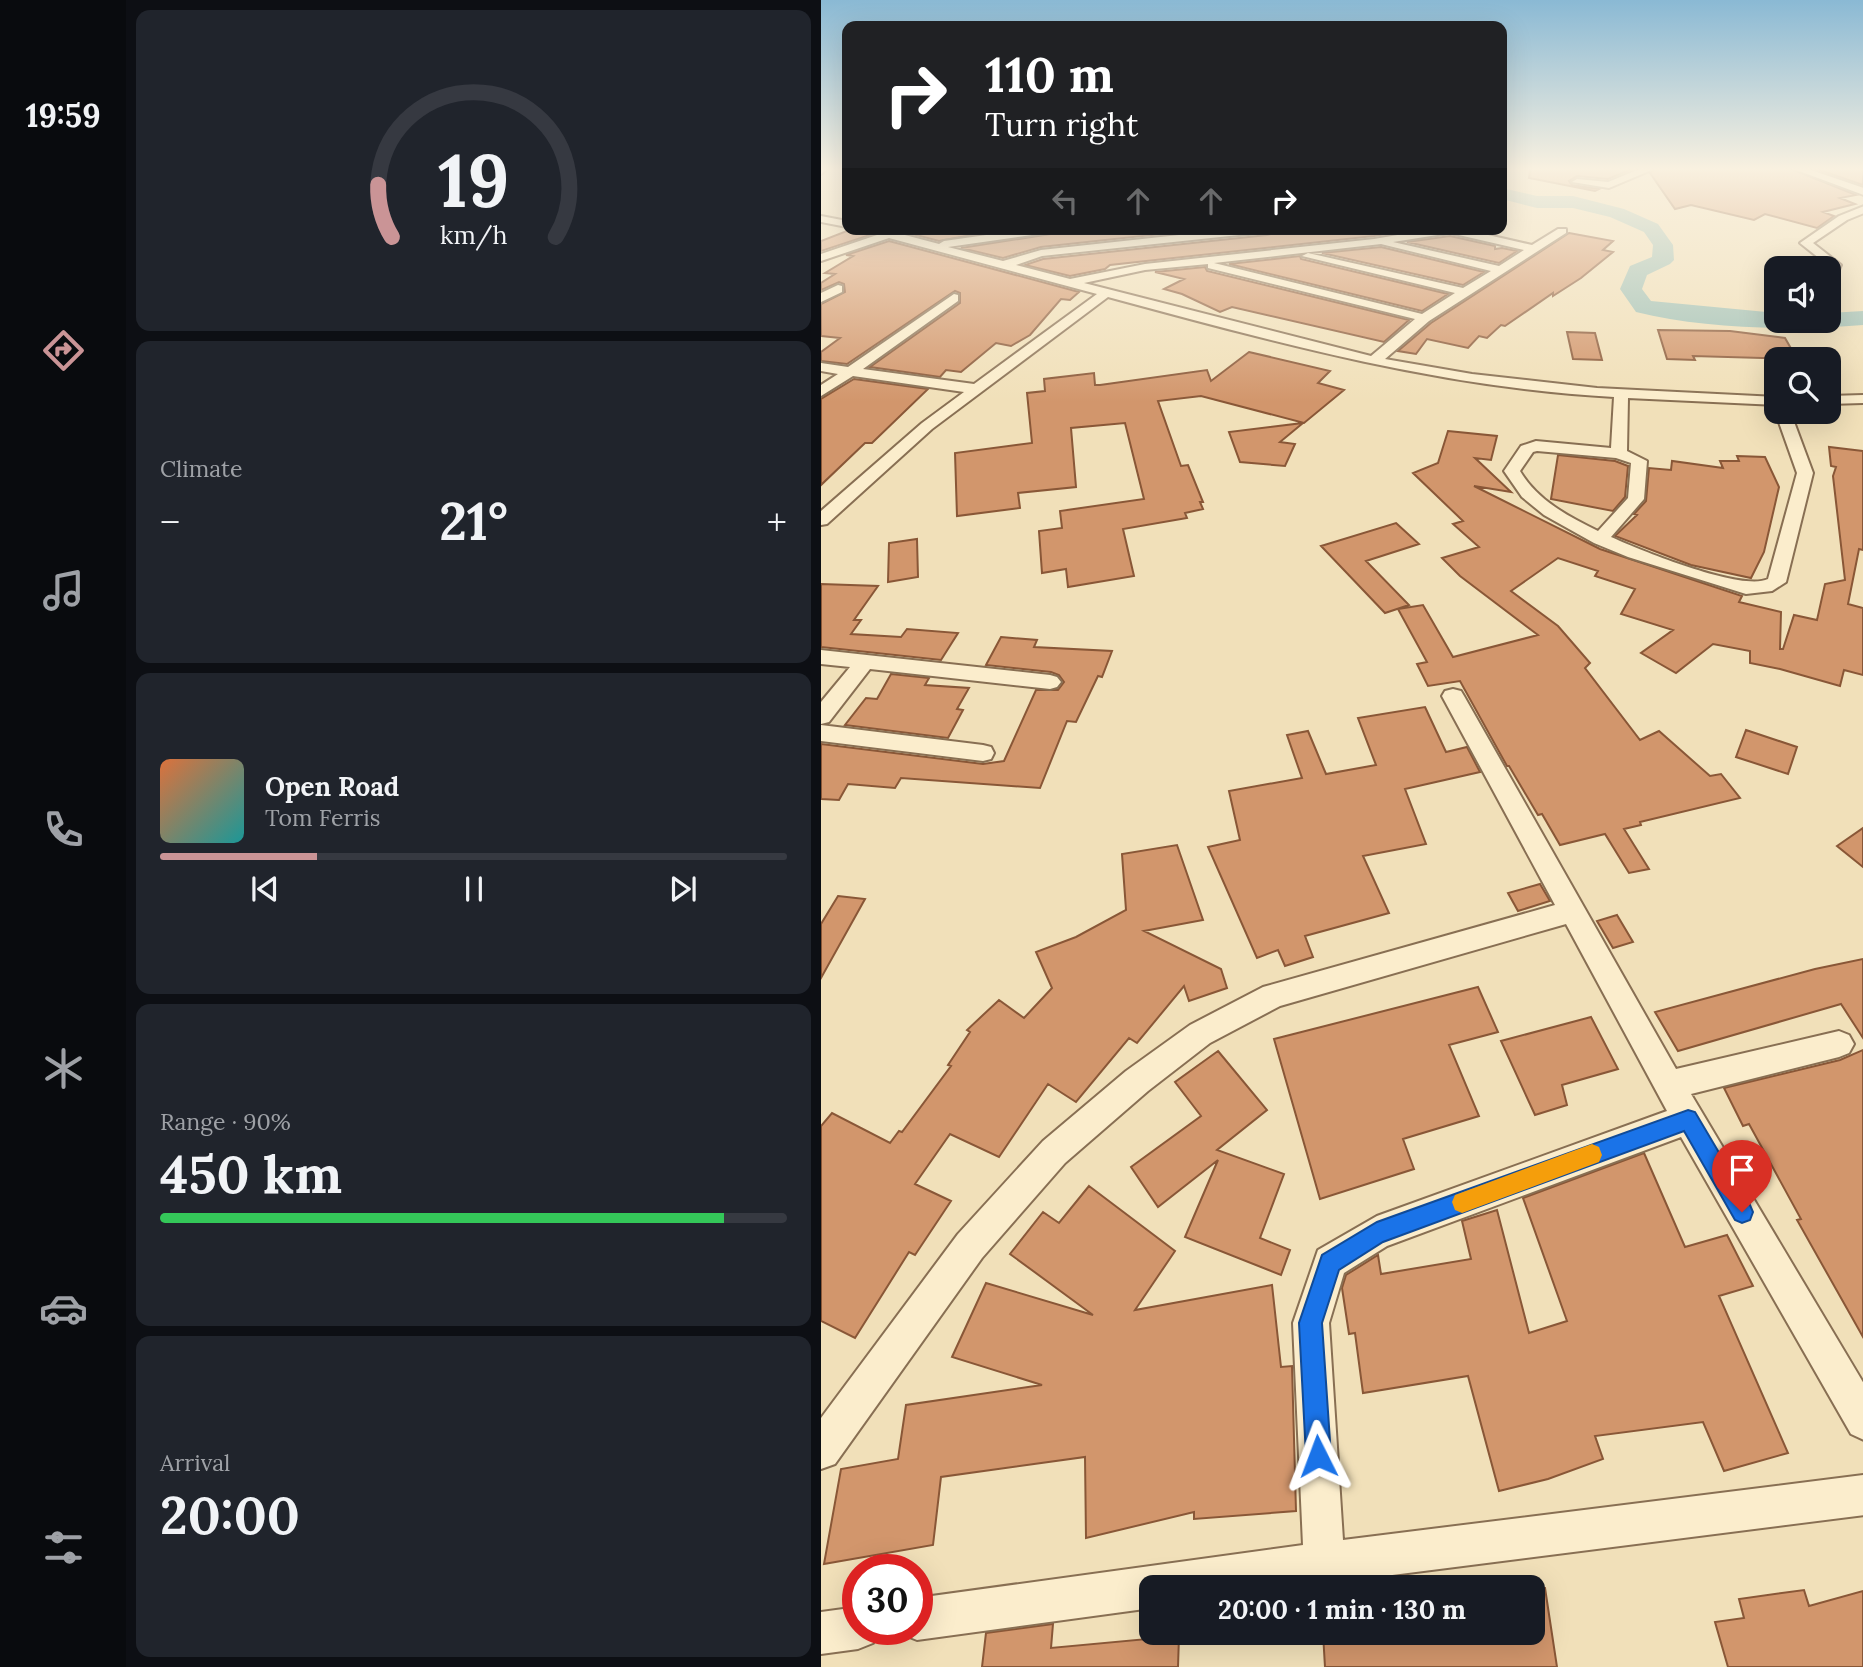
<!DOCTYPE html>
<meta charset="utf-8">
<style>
body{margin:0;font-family:Lora,serif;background:#20242c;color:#f1f3f6;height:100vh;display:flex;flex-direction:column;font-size:26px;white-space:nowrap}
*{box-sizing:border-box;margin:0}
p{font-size:23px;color:#9ea1a6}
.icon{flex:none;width:38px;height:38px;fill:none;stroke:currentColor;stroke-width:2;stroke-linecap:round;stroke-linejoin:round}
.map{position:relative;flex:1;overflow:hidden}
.drawer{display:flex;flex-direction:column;gap:10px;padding:10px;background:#0d0f14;width:695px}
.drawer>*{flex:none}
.guide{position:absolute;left:21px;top:21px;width:665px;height:214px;border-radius:14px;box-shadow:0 7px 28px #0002;background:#202124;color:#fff;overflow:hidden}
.tools{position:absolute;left:943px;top:256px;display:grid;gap:14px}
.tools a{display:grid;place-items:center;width:77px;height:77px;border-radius:14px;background:#171b24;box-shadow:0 7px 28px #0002;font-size:35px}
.speed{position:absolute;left:21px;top:1554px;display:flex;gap:14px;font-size:35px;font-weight:700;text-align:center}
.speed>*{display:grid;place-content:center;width:91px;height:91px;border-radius:50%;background:#171b24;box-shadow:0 7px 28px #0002;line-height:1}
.speed .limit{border:10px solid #d22;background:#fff;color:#111}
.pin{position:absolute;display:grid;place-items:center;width:60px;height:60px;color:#fff;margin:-72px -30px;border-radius:50% 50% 50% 0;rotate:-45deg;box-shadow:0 0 7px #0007}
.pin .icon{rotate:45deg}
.me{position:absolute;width:77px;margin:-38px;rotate:357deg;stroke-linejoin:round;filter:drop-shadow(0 0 5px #0008)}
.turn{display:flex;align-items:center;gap:24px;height:147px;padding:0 28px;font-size:32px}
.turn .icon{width:91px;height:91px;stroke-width:2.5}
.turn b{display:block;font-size:49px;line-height:60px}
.lanes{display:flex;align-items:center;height:66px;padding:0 28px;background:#0003;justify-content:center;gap:35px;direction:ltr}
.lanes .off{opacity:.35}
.big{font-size:52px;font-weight:700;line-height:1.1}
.drawer .widget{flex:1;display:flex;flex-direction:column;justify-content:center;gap:10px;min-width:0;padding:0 24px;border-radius:14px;background:#20242c}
.drawer .dial{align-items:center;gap:0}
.dial svg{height:182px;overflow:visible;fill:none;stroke:#363941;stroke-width:7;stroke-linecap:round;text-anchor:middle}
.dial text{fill:#f1f3f6;stroke:none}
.song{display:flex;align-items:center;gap:21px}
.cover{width:84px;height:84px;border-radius:10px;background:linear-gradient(135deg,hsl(20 70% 55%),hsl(180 70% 35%))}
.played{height:7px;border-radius:4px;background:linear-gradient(90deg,#ca9496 25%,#363941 25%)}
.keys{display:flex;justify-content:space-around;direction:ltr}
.heat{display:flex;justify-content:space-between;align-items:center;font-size:38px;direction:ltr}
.charge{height:10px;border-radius:5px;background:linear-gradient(90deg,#34c759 90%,#363941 0)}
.trip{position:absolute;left:318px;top:1575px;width:406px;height:70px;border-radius:14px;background:#171b24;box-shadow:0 7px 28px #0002;font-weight:700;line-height:70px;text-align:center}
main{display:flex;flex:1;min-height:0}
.tabs{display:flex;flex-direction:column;width:126px;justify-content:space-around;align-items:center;background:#090b0e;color:#9ea1a6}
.tabs .icon{width:49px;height:49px}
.tabs .active{color:#ca9496}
.tabs b{font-size:32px;color:#f1f3f6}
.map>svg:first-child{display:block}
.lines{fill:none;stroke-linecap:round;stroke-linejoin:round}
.river{fill:#9ec0b6;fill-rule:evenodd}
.building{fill:#d2966c;stroke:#895737;stroke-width:2}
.minor-casing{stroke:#886f53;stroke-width:4}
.minor{fill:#fbedcc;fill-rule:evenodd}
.route{fill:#1a73e8;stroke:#114b97;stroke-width:2}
.slow{fill:#f59e0b}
</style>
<main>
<nav class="tabs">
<b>19:59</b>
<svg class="icon active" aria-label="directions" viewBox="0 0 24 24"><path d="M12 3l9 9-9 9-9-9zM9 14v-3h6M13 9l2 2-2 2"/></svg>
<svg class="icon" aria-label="music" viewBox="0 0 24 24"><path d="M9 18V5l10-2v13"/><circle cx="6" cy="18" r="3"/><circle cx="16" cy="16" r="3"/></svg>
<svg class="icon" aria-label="phone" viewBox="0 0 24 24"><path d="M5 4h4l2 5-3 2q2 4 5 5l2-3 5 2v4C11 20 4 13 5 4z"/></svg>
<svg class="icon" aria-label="climate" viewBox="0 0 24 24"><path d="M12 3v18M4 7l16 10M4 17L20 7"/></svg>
<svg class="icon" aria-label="car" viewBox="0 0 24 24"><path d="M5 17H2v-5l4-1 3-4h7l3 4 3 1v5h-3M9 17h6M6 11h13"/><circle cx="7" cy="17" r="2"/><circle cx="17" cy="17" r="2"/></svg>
<svg class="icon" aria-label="filters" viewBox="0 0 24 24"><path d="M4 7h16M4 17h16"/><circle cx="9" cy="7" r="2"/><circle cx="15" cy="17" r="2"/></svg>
</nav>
<section class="drawer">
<div class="widget dial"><svg viewBox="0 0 100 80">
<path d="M14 69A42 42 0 1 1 86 69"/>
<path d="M14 69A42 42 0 0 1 8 46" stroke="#ca9496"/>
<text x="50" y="56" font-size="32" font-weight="700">19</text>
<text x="50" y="72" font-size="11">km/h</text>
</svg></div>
<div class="widget"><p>Climate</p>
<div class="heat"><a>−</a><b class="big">21°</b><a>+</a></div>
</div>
<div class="widget">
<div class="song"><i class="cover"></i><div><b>Open Road</b><p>Tom Ferris</p></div></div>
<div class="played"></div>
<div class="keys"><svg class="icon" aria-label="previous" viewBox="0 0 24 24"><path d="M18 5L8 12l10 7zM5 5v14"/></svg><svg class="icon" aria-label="pause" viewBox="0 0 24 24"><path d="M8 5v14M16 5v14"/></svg><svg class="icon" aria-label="next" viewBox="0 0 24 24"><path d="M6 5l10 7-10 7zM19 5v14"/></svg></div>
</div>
<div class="widget"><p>Range · 90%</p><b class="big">450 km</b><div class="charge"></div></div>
<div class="widget"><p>Arrival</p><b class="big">20:00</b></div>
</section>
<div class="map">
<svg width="1043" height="1667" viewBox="0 0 1043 1667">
<rect width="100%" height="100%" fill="#f1e0b9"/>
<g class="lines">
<!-- river -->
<path class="river" d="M681 188 716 196H752L803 209 837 224 852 245 853 260 849 264 826 275 821 289 830 301 956 313V320H1008V313L1043 311V325C972 331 884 329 815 312L799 289 809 266 831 257 832 245 823 232 789 217 752 208H716L681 199Z"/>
</g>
<!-- building -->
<path class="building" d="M709 168H813L787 179 756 176 748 181 751 185 778 189 774 191 708 178Z
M835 168H968L1035 195 1019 198 1034 204 1002 212 1013 216 996 228 944 214 933 220 870 205 854 209 829 173Z
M993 168H1042V185Z
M31 229H41L49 235 0 251V241Z
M72 229H172L173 231 118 241Z
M261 229H386L220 247 182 258 140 248Z
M460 229H595L553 236 289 265 284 269 249 276 204 265 222 259 446 235 462 231Z
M748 233 792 241 782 250 792 252 760 278 732 296V293L684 326 680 325 666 338 658 336 647 348 606 339 595 354 577 351 610 323Z
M629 236 674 246V249L681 248 696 251 678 263 586 242Z
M68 241 258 292 249 300 240 299 209 335 190 346 175 343 140 372 125 370 119 377 49 367 139 303V293L134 291 26 364 0 361V352L19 338 0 336V304L24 292 23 284 18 282 0 290V283L14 274 4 273 32 256 25 255Z
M560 247 663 272 642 285 501 253Z
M479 256 480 259 627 294 601 311 408 264Z
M384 267 386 271 588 320 563 342 411 307 399 312 361 294 343 289 363 279 334 272Z
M837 330 909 331 964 338 976 359 872 356 874 360 846 359Z
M746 332 774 333 781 360 752 359Z
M428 352 509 371 497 383 523 390 483 423 380 396 337 401 360 466 367 465 382 502H379L382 509 364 513 366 518 302 529 313 576 247 587 245 569 221 573 218 531 241 528 239 511 323 499 304 423 250 428 255 487 197 493 199 508 136 516 134 453 211 443 206 393 224 391 223 379 273 373 274 385H279L386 370 390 381Z
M33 379 107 389 51 443H44L0 485V399Z
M482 423 459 442 474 444 464 466 419 462 408 432Z
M627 431 676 436 670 460 654 458 690 492 653 486 779 549 921 596 918 602 960 612 959 649H962L973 615 996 620 1004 584 1024 580 1012 476 1015 467 1010 466 1008 447 1042 451V550L1038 549 1027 604 1042 608V675L1023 670 1019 686 959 669 929 663V651L892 644 855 673 820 653 852 630 800 614 814 589 774 576 777 571 737 558 690 591 737 626 769 663 764 668 819 740 838 731 889 776 900 774 919 798 819 822 820 825 803 829 828 869 808 873 784 834 739 845 721 814 717 815 688 766H686L639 681 607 686 596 664 606 662 577 609 602 605 632 657 717 635 639 576 621 558 658 547 632 524 642 521 592 473 617 463Z
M737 455 794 461 807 466 804 497 792 511 730 499Z
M916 456 944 457 958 487 943 552 930 578 870 565 794 536 816 515 813 514 825 501 828 468 850 470 851 461 902 468 899 461H918Z
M575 523 598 544 545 561 588 605 564 613 500 546Z
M96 539 97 577 67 582 68 543Z
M0 584 57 586 33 620H40L30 634 80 637 86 629 137 633 120 660 0 647Z
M180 637 216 640 213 647 291 651 281 677 277 676 255 722 246 721 219 788 80 778 74 788 27 784 18 800 0 799V744L162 764 183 761 215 690H237L243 682 238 675 230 672 165 665Z
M70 674 108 678 104 685 148 688 136 709 142 710 127 738 24 725 45 698 56 699Z
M604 707 625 752 646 747 659 772 584 789 605 844 542 856 568 913 484 936 492 957 464 966 457 950 436 958 387 847 419 840 408 791 481 778 466 735 487 731 505 774 555 765 537 718Z
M925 730 976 747 967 774 915 757Z
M1042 828V867L1016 846Z
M356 845 382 920 323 931 400 969 406 988 368 1001 363 986 316 1043 308 1038 255 1102 227 1084 178 1157 129 1134 94 1184 130 1201 94 1255 88 1252 34 1338 0 1321V1126L11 1113 69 1143 78 1131 81 1132 130 1066 127 1065 149 1032 146 1030 178 1000 203 1018 231 988 215 952 255 937 305 910 301 854Z
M719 884 729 901 697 911 687 893Z
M17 896 44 899 0 978V924Z
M796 915 812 942 792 948 776 921Z
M1042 959V1038L1020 1004 857 1051 834 1012 994 969Z
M657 987 677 1032 628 1045 658 1116 582 1139 593 1169 499 1199 453 1039Z
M770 1017 797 1069 741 1085 746 1105 714 1115 680 1041Z
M1042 1050V1337L976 1220 980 1219 928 1124 922 1126 903 1088 1019 1060Z
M397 1051 446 1110 396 1150 463 1174 439 1238 469 1250 460 1275 364 1237 397 1160 337 1207 310 1167 380 1116 354 1082Z
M823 1153 864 1247 906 1235 932 1286 898 1296 967 1453 903 1471 882 1422 774 1436 782 1459 727 1479 678 1491 647 1376 542 1393 534 1333 528 1334 521 1288 525 1275 557 1255 560 1274 650 1259 641 1221 676 1210 708 1333 746 1321 702 1198Z
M268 1186 354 1251 314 1310 451 1285 460 1367 471 1366 475 1511 373 1519V1512L265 1538 264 1457 120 1477 112 1545 3 1564 20 1469 77 1459 85 1405 221 1385 131 1357 165 1283 272 1315 189 1254 222 1212 238 1223Z
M724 1588 736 1667H504L502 1633H545V1640L625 1633H712V1589Z
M983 1590 988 1606 1042 1591V1667H907L894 1622 923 1618 918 1599Z
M232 1624 230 1648 358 1636 357 1667H161L165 1633Z"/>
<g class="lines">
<defs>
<path id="minor" d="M0 168H7L0 174Z
M821 168 833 169 788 188 751 182 756 179 787 182Z
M970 168H984L1043 188V195Z
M1043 206V213L1026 220 992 243 1020 265 1017 272H1009L1008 266 979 243 1018 216Z
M0 216 26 221V227L0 222Z
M43 229H61L118 244 123 241 207 229H237L232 232 127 247 182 261 220 250 413 229H451L446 232 221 256 195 265 249 279 324 264 553 239 612 229H641L711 245 737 229H745V233L608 321 564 359 651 374 776 388 956 397V405L807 398 806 451 826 461 823 499 790 537C819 550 921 592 947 579L976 473 954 411 956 408V411H969L992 473 965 582 951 591 925 594 807 557 773 543 723 515 701 497 683 471 700 446 715 441 790 448 793 397C620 388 453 342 287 297L111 429 6 524 0 525V511L101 423 143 392 32 376 0 396V385L17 374 0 371V363L27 367 133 294 137 295V301L42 369 153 384 276 294 68 238 0 261V254L56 235ZM629 233 703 250 678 266 572 242ZM560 244 670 271 642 288 487 253 481 256 634 293 601 314 393 263ZM387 264V268L594 319 550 356 263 283 324 270ZM716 451 795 458 810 463 807 498 777 531C748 517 716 500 699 471L712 452Z
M17 285 21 286V292L0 302V293Z
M1043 395V403L1008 404V396Z
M0 650 229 675 236 677 240 682 236 687 229 689 49 669 8 722 0 724V702L29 667 0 664Z
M632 689 640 691 643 696 855 1069 1018 1031 1028 1035 1033 1044 1028 1053 1018 1057 870 1094 1043 1384V1440L1030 1434 860 1137 566 1246 523 1273 508 1323 522 1540 1043 1475V1515L477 1587H331V1608L96 1640 81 1634 79 1629H96V1598L482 1545 472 1323 497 1250 556 1216 846 1111 745 924 459 1006 389 1043 327 1091 244 1163 161 1258 14 1464 0 1469V1418L137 1234 222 1141 305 1071 369 1025 442 987 734 905 621 696 624 691Z
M0 725 162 745 170 747 173 753 170 759 162 761 0 741Z
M37 1607V1629H58L52 1643 37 1649 0 1654V1612Z"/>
</defs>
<!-- minor casing -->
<use href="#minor" class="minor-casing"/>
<!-- minor -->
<use href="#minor" class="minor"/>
</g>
<!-- sky -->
<linearGradient id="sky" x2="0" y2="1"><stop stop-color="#8ab9d4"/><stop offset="0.42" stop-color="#f9f1e0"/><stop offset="1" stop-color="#f9f1e0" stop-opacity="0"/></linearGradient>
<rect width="1043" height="402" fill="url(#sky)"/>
<!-- route -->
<path class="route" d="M867 1110 874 1112 929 1205 932 1212 929 1220 921 1223 914 1220 863 1131 562 1242 518 1270 501 1323 510 1456 506 1465 497 1469 488 1465 485 1456 478 1323 501 1255 556 1222Z"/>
<!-- slow -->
<path class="slow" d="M771 1144 778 1147 781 1155 778 1162 641 1213 634 1210 631 1202 634 1195Z"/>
</svg>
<div class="tools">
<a><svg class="icon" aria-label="sound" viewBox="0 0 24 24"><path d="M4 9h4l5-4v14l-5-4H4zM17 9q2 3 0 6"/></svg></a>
<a><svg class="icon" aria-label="search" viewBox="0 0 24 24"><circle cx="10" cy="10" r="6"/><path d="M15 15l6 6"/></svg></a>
</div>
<div class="speed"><div class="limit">30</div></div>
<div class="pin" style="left:921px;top:1212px;background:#d93025"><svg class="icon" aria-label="arrive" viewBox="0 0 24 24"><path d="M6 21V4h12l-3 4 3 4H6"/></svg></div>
<svg class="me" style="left:497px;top:1456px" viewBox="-20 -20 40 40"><path d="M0-17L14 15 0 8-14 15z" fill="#1a73e8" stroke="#fff" stroke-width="4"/></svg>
<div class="trip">20:00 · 1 min · 130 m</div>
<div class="guide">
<div class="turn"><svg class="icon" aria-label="right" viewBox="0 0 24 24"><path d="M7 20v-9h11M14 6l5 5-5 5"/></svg><div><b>110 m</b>Turn right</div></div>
<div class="lanes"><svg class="icon off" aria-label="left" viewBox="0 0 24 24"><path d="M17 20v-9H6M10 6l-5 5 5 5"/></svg><svg class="icon off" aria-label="ahead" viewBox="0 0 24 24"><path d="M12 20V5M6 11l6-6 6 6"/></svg><svg class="icon off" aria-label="ahead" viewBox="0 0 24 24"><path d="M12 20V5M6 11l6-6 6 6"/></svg><svg class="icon" aria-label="right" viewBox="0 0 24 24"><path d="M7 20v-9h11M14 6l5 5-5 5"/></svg></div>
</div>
</div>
</main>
